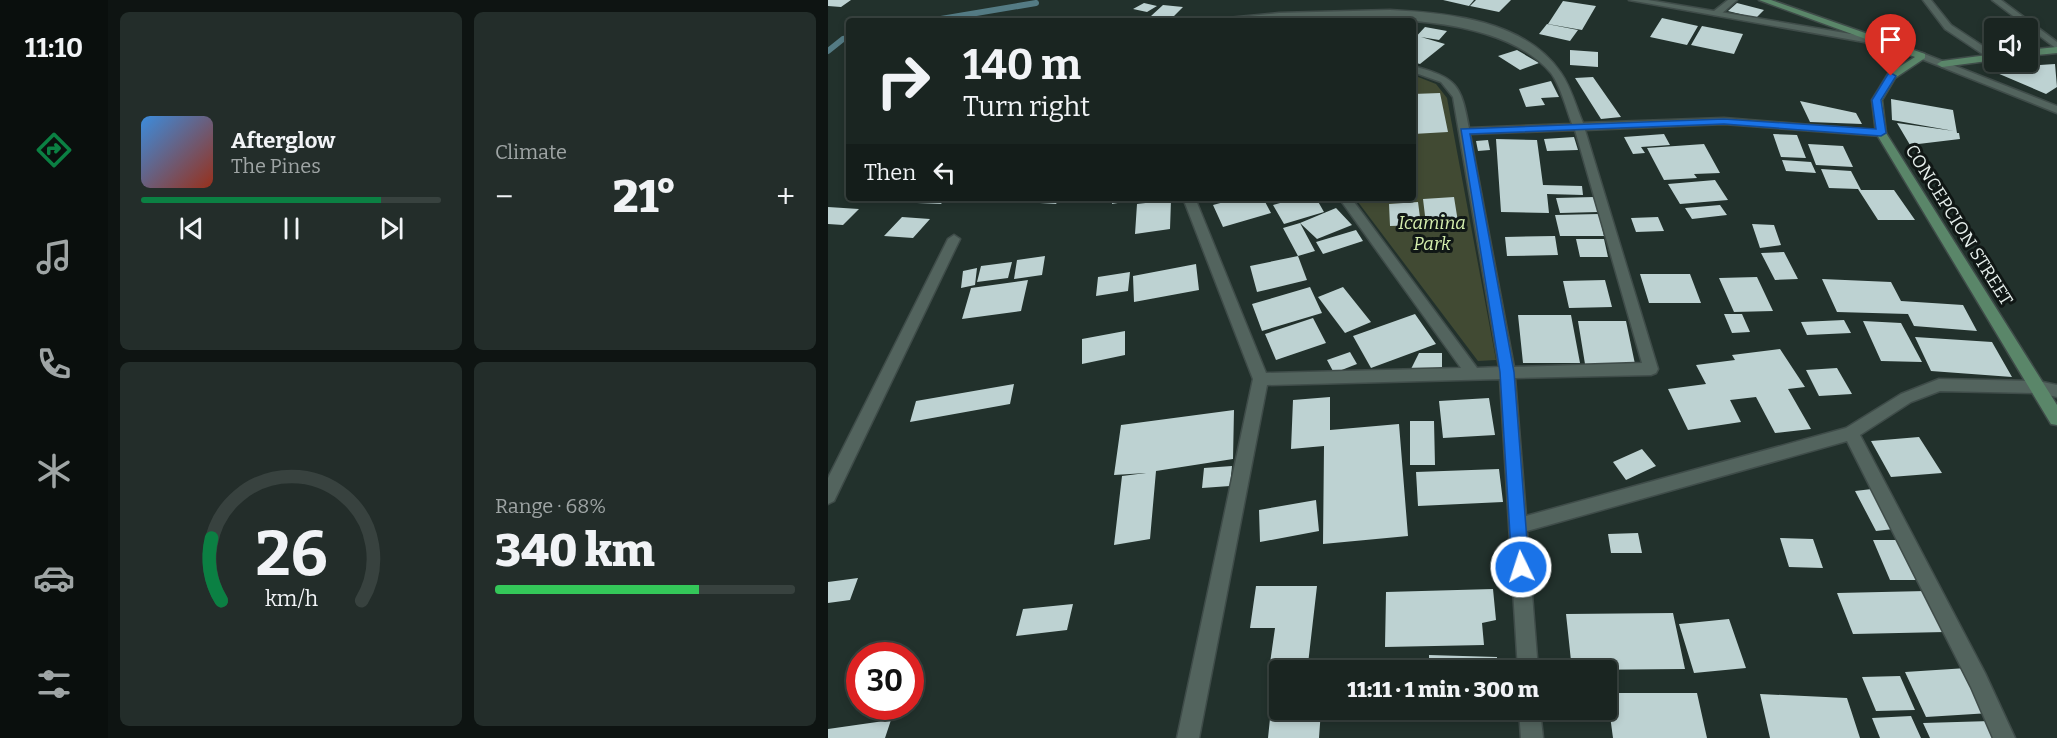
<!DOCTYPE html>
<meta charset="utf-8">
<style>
body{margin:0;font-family:Bitter,serif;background:#232d2a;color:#f1f3f6;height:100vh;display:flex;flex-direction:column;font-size:22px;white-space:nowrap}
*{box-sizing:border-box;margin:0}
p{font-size:20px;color:#9fa5a5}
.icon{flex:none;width:33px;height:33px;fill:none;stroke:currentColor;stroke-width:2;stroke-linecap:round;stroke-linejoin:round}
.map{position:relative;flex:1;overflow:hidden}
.drawer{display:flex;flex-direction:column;gap:12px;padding:12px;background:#0e1412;width:720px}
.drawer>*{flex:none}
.banner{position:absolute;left:18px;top:18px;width:570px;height:183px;border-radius:6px;box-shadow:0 3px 9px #0003,0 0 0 2px #38423f;background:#1a2521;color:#f1f3f6;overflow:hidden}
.buttons{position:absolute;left:1156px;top:18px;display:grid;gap:12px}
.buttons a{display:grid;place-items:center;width:54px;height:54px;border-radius:6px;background:#1a2521;box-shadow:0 3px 9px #0003,0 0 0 2px #38423f;font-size:30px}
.speed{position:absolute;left:18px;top:642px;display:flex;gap:12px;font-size:30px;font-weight:700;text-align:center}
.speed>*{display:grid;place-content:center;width:78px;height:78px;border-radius:50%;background:#1a2521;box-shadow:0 3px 9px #0003,0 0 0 2px #38423f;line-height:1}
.speed .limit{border:9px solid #d22;background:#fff;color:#111}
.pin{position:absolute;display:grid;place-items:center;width:51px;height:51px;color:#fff;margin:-62px -26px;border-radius:50% 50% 50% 0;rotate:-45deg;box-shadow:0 0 6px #0007}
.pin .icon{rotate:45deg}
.me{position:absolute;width:66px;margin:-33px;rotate:356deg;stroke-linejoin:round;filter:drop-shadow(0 0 4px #0008)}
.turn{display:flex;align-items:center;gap:21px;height:126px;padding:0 18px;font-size:27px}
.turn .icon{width:78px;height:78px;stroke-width:2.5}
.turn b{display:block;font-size:42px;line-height:51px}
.then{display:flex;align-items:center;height:57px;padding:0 18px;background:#0003;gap:12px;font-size:22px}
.big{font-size:45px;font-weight:800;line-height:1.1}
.drawer .widget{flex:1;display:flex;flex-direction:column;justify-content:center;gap:9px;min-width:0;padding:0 21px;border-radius:9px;background:#232d2a}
.drawer .dial{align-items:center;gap:0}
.dial svg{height:156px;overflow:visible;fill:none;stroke:#38423f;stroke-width:7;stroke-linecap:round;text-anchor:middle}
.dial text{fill:#f1f3f6;stroke:none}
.song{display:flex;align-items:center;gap:18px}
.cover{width:72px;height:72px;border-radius:9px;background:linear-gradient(135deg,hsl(210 70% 55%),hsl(10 70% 35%))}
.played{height:6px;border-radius:3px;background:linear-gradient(90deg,#0b8043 80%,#38423f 80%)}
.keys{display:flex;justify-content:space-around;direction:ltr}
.heat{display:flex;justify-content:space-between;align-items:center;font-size:33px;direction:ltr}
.charge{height:9px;border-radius:4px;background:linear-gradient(90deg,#34c759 68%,#38423f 0)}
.drawer .tiles{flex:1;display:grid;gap:12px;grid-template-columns:repeat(2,1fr)}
.trip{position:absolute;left:441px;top:660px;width:348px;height:60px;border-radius:6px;background:#1a2521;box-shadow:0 3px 9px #0003,0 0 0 2px #38423f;font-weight:800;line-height:60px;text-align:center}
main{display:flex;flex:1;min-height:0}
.tabs{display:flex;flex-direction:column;width:108px;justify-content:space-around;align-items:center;background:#0a0f0d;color:#9fa5a5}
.tabs .icon{width:42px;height:42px}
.tabs .active{color:#0b8043}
.tabs b{font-size:27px;color:#f1f3f6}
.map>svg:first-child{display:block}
.green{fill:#414a33}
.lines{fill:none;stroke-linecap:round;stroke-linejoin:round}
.stream{stroke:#547b84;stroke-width:6}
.building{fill:#bdd2d2}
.lane-casing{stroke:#3f4c49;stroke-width:3}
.street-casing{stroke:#3f4c49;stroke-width:3}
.secondary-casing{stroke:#3f4c49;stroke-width:3}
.lane{fill:#53645e;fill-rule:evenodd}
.street{fill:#53645e;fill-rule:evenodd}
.secondary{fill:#5a8669;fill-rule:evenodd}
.route{fill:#1a73e8;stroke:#114b97;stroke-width:1.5}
.labels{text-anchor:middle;stroke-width:6;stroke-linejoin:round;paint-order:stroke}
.park-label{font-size:18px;font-style:italic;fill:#d6efae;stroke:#101715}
.street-label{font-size:18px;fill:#e6efec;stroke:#101715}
</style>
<main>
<nav class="tabs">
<b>11:10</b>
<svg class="icon active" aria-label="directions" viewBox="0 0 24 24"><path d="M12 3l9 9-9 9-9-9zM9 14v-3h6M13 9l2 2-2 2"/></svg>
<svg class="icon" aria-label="music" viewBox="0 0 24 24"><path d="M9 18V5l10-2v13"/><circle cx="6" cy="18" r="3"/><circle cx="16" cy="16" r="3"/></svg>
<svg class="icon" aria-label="phone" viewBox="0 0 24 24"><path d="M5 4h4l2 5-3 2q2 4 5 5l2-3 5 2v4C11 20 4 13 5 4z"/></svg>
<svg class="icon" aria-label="climate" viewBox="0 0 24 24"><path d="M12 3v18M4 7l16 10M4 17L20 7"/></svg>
<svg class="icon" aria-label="car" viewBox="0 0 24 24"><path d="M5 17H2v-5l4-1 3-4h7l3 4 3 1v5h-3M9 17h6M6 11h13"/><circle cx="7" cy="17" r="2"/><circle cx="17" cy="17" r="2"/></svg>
<svg class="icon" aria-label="filters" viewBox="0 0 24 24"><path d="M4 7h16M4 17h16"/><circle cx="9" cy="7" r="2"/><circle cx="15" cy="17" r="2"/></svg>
</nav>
<section class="drawer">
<div class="tiles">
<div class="widget">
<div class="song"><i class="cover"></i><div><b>Afterglow</b><p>The Pines</p></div></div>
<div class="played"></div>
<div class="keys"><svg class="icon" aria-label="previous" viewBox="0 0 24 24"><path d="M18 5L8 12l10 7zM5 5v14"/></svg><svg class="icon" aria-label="pause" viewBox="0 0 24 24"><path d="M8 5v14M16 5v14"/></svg><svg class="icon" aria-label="next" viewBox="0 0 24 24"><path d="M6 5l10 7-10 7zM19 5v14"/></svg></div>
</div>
<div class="widget"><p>Climate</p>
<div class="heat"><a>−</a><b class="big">21°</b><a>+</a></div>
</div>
<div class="widget dial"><svg viewBox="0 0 100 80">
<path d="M14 69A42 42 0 1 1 86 69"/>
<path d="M14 69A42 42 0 0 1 9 37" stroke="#0b8043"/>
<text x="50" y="56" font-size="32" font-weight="700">26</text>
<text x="50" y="72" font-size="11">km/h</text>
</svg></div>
<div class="widget"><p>Range · 68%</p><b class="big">340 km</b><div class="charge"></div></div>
</div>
</section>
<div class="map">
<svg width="1229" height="738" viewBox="0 0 1229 738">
<rect width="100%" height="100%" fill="#22312c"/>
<!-- green -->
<path class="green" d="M585 75 608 84 619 98 668 360 650 361 527 198H585Z"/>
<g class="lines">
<!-- stream -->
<path class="stream" d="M101 21 208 3
M0 51 15 39 21 38"/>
</g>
<!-- building -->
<path class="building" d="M0 0H23L13 7 0 6Z
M615 0H646L641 6Z
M648 0H683L671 12 642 6Z
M735 1 768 6 754 30 720 24Z
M316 3 329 6 319 12 305 9Z
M909 3 936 10 928 18 900 11Z
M335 5 355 7 343 19 323 16Z
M834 18 870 26 859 45 822 37Z
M719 24 750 30 742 41 711 34Z
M874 26 915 34 906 54 863 45Z
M597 27 619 31 611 40 593 37 617 44 592 64 585 62V40Z
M689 50 711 63 692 70 670 56Z
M742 50 770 52V67L742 65Z
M1227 64 1229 87 1218 94 1169 73 1165 68Z
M765 77 793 117 773 119 747 78Z
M723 81 731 97 713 98 717 105 698 107 691 89Z
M612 93 620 132 585 134V94Z
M1063 99 1125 110 1129 133H1131L1132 139 1082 145 1069 123 1126 131 1064 120Z
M972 101 1028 113 1034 124 982 122Z
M836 134 842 145 813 147 817 153 805 154 796 137Z
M945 134 969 135 978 158 953 157Z
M746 137 750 150 719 151 716 139Z
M668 139 709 140 715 185 754 186 755 195 719 194 721 213 673 212Z
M660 140 662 150 650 151 648 141Z
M876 144 892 173 866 174 869 178 836 180 819 148Z
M980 144 1015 146 1025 167 988 165Z
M954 160 983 162 988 173 958 171Z
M993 169 1023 171 1033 190H1066L1087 220H1050L1030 189 1001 188Z
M887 180 900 200 852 204 840 184Z
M626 197 630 222 598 224 595 199Z
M766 197 770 212 732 213 728 198Z
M94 198H118L113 204 89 203Z
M199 198H232L228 204 196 202Z
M284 198H312V199L284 204Z
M411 198H435L443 213 395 227 385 205Z
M470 198H488L496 212 456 224 445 205Z
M343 200 342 229 307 234 309 204Z
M590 202 593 225 562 226 561 204Z
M892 205 899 215 864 219 857 208Z
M0 207 31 209 15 225 0 224Z
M508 208 524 225 489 239 472 223Z
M771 214 776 236H732L727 215Z
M74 217 102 219 85 238 56 236Z
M830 217 836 231 808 232 803 218Z
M472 223 487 251 470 256 455 228Z
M924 224 946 225 953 245 932 248Z
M528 230 535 241 495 254 488 242Z
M727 236 730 255 679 256 677 237Z
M748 239H776L780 257H752Z
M956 252 970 279 947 280 933 253Z
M217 256 214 275 186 279 189 260Z
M470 256 479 280 429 292 422 266Z
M184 262 180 278 149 282 153 266Z
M368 264 371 290 306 302 305 276Z
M149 268 147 285 133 288 135 271Z
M302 272 300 291 268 296 270 277Z
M812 274H862L873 303H821Z
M929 277 945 311 906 312 891 278Z
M994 279 1063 282 1073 301 1135 305 1149 331 1086 326 1080 314 1009 312Z
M200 280 193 311 134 319 143 288Z
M777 280 784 307 741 308 735 281Z
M482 287 494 313 434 331 424 304Z
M515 287 543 322 517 333 490 297Z
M587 314 608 344 543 368 525 336Z
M896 314H914L922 332 904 333Z
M690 315H743L752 363H695Z
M485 318 498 343 448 360 437 334Z
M1016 320 1023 333 979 335 973 322Z
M750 321H798L807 364H757Z
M1035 321 1073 323 1094 362 1053 361Z
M297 331V355L254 364V339Z
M1087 337 1164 342 1184 377 1103 371Z
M952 349 977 387 960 389 983 429 947 433 928 397 902 400 913 422 860 430 840 389 878 384 868 365 907 360 904 355Z
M522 352 529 364 506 373 499 360Z
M591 353H614V370L583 369Z
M1009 368 1024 394 991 396 978 370Z
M186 384 182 404 82 422 88 401Z
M502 397V430L571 424 580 536 495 544 496 446 463 449 465 400Z
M661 398 667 435 615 438 611 401Z
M406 410 405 459 328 471 322 539 286 545 294 476 318 473 286 475 293 425Z
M582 421H606L607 465H582Z
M1091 437 1114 473 1063 477 1043 441Z
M814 449 828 466 798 480 785 462Z
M404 466 402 486 374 488 376 468Z
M671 469 675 502 590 506 588 472Z
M1044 489 1066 529 1048 531 1027 491Z
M488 500 491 531 432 542 431 510Z
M810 533 814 553H783L780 534Z
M952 538 985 539 995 568 961 567Z
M1045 540H1073L1091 580H1062Z
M30 578 22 600 0 603V582Z
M428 586H489L480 664 442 663 447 628H422Z
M665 589 668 620 654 623 656 645 557 647 558 592Z
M1098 591 1117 632 1025 634 1009 593Z
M245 604 239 630 188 636 195 609Z
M845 613 857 669 744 670 738 614Z
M901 619 918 668 866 673 851 624Z
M601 655 669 657V670H601Z
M1139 668 1162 713 1098 717 1077 672Z
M1072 676 1087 710 1048 711 1034 677Z
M779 693H869L879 738H785Z
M932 694 1019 698 1032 738H942Z
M444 699H452V710H493L491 738H440Z
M599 710H670V720L599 717Z
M1083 716 1093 738H1052L1044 718Z
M63 720 57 738H0V729Z
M1163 721 1171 738H1102L1095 723Z"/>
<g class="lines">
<defs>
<path id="lane" d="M900 0H909L892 15H886V11Z
M1095 0H1103L1123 25 1167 54V59H1162L1117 29Z"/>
<path id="street" d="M801 0H820L1053 39 1058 42 1053 45Z
M1164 0H1173L1229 42V49Z
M562 10C620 13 697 20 733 73 743 87 748 107 755 123L896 118 1057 131 1058 133 1053 136 896 124 757 130 830 369 828 373 823 375 687 378 698 516 1018 428 1073 394 1111 379 1210 381 1229 385V397L1210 393 1112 391 1083 402 1032 435 1157 673 1187 738H1165L1143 687 1019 441 699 531 710 670H690L672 379 439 385 371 738H349L425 379 355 198H367L438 373 633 368 511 198H523L649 368 671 367 625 97 613 82 585 72V66C629 78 633 84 641 128L744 124C738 108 733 87 723 73 661 0 487 21 396 21L400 18 451 13ZM747 130 814 363 686 367 642 134Z
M1094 53 1229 106V113L1091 58 1089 56Z
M126 235 132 239 6 501 0 504V478L120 239Z
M691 710H712L715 738H693Z"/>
<path id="secondary" d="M931 0H943L1097 54V58L1067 78 1054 100 1058 133 1229 405V425L1223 424 1048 133 1044 100 1060 74 1087 57Z
M1229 47V53L1200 56V50Z
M1167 54V60L1114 67 1109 64 1114 61Z"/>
</defs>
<!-- lane casing -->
<use href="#lane" class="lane-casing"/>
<!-- street casing -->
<use href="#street" class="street-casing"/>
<!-- secondary casing -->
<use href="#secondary" class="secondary-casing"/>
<!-- lane -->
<use href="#lane" class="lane"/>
<!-- street -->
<use href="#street" class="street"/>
<!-- secondary -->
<use href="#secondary" class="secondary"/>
</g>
<!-- route -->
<path class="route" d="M1063 73 1068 76 1053 100 1058 133 1053 136 896 124 642 134 686 372 701 567 699 573 693 575 687 573 684 567 672 372 633 129 896 119 1048 129 1044 100 1060 74Z"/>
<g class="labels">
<!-- park labels -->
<g class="park-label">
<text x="604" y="229">Icamina<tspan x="604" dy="21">Park</tspan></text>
</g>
<!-- street labels -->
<g class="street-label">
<text transform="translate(1131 225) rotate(58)" y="6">CONCEPCION STREET</text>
</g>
</g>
</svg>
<div class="buttons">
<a><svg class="icon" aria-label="sound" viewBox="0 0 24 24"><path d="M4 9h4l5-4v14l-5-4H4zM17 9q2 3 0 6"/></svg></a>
</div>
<div class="speed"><div class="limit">30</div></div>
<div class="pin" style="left:1063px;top:76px;background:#d93025"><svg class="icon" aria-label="arrive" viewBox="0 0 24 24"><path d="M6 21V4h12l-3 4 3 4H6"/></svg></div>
<svg class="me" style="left:693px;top:567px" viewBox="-20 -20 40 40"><circle r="17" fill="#1a73e8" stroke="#fff" stroke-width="3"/><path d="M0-11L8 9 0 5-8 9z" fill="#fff"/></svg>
<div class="trip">11:11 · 1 min · 300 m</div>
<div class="banner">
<div class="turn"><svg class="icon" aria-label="right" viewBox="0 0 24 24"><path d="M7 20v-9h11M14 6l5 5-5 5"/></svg><div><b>140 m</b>Turn right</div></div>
<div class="then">Then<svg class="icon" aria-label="left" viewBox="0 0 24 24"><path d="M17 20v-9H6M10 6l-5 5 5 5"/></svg></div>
</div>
</div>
</main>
